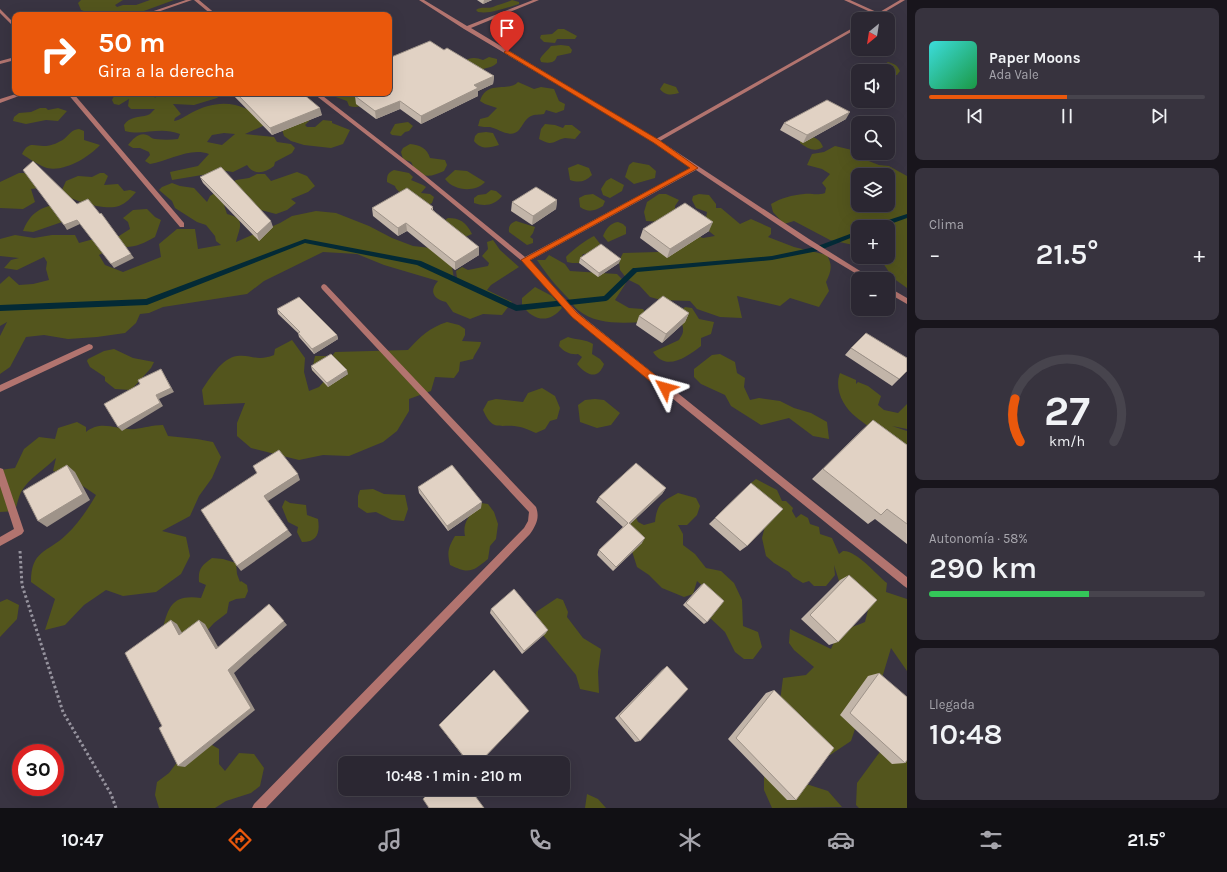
<!DOCTYPE html>
<html lang="es">
<meta charset="utf-8">
<style>
body{margin:0;font-family:Karla,sans-serif;background:#37333e;color:#f1f3f6;height:100vh;display:flex;flex-direction:column;font-size:15px;white-space:nowrap}
*{box-sizing:border-box;margin:0}
p{font-size:13px;color:#a6a5ac}
.icon{flex:none;width:22px;height:22px;fill:none;stroke:currentColor;stroke-width:2;stroke-linecap:round;stroke-linejoin:round}
.map{position:relative;flex:1;overflow:hidden}
.drawer{display:flex;flex-direction:column;gap:8px;padding:8px;background:#18151c;width:320px}
.drawer>*{flex:none}
.guide{position:absolute;left:12px;top:12px;width:380px;height:84px;border-radius:8px;box-shadow:0 4px 16px #0002,0 0 0 1px #47444d;background:#ea580c;color:#fff;overflow:hidden}
.needle{width:26px;rotate:210deg}
.controls{position:absolute;left:851px;top:12px;display:grid;gap:8px}
.controls a{display:grid;place-items:center;width:44px;height:44px;border-radius:8px;background:#2b2732;box-shadow:0 4px 16px #0002,0 0 0 1px #47444d;font-size:20px}
.speed{position:absolute;left:12px;top:744px;display:flex;gap:8px;font-size:20px;font-weight:700;text-align:center}
.speed>*{display:grid;place-content:center;width:52px;height:52px;border-radius:50%;background:#2b2732;box-shadow:0 4px 16px #0002,0 0 0 1px #47444d;line-height:1}
.speed .limit{border:6px solid #d22;background:#fff;color:#111}
.pin{position:absolute;display:grid;place-items:center;width:34px;height:34px;color:#fff;margin:-41px -17px;border-radius:50% 50% 50% 0;rotate:-45deg;box-shadow:0 0 4px #0007}
.pin .icon{rotate:45deg}
.me{position:absolute;width:44px;margin:-22px;rotate:309deg;stroke-linejoin:round;filter:drop-shadow(0 0 3px #0008)}
.turn{display:flex;align-items:center;gap:14px;height:84px;padding:0 20px;font-size:18px}
.turn .icon{width:52px;height:52px;stroke-width:2.5}
.turn b{display:block;font-size:28px;line-height:34px}
.big{font-size:30px;font-weight:600;line-height:1.1}
.drawer .card{flex:1;display:flex;flex-direction:column;justify-content:center;gap:6px;min-width:0;padding:0 14px;border-radius:8px;background:#37333e}
.drawer .dial{align-items:center;gap:0}
.dial svg{height:104px;overflow:visible;fill:none;stroke:#47444d;stroke-width:7;stroke-linecap:round;text-anchor:middle}
.dial text{fill:#f1f3f6;stroke:none}
.song{display:flex;align-items:center;gap:12px}
.cover{width:48px;height:48px;border-radius:6px;background:linear-gradient(135deg,hsl(180 70% 55%),hsl(140 70% 35%))}
.played{height:4px;border-radius:2px;background:linear-gradient(90deg,#ea580c 50%,#47444d 50%)}
.keys{display:flex;justify-content:space-around;direction:ltr}
.heat{display:flex;justify-content:space-between;align-items:center;font-size:22px;direction:ltr}
.charge{height:6px;border-radius:3px;background:linear-gradient(90deg,#34c759 58%,#47444d 0)}
.trip{position:absolute;left:338px;top:756px;width:232px;height:40px;border-radius:8px;background:#2b2732;box-shadow:0 4px 16px #0002,0 0 0 1px #47444d;font-weight:600;line-height:40px;text-align:center}
.menu{display:flex;height:64px;justify-content:space-around;align-items:center;background:#111014;color:#a6a5ac}
.menu .icon{width:28px;height:28px}
.menu .on{color:#ea580c}
.menu b{font-size:18px;color:#f1f3f6}
main{display:flex;flex:1;min-height:0}
.map>svg:first-child{display:block}
.green{fill:#53551d;fill-rule:evenodd}
.lines{fill:none;stroke-linecap:round;stroke-linejoin:round}
.stream{fill:#032a36;fill-rule:evenodd}
.path{stroke:#96939e;stroke-width:3;stroke-dasharray:2.5 2.5;stroke-linecap:butt}
.service{fill:#b2746f;fill-rule:evenodd}
.minor{fill:#b2746f;fill-rule:evenodd}
.wall{fill:#c2b5a9}
.shaded-wall{fill:#9e9389}
.building{fill:#e1d2c4;stroke:#9e9389}
.route{fill:#ea580c;stroke:#983908}
</style>
<main>
<div class="map">
<svg width="907" height="808" viewBox="0 0 907 808">
<rect width="100%" height="100%" fill="#393442"/>
<!-- green -->
<path class="green" d="M81 0H123L115 5 117 7 123 5H136L150 0H174L133 15H94L81 10 78 3Z
M512 0 519 2V4C505 8 492 14 478 12L476 10C481 6 487 9 493 7 499 4 506 3 512 0Z
M558 29H564L577 36 575 39H557L555 43 544 42 540 38 541 35 552 34Z
M561 45 569 46 572 50 571 53 557 56C555 64 548 63 541 62L540 59C542 55 548 50 551 46Z
M489 57 497 59V63C491 69 481 68 474 72L463 62C469 57 476 57 483 60Z
M888 62C895 64 897 65 900 71L897 75 891 76 888 74V71H884L887 69 885 66V64Z
M518 82 534 89 541 87 554 89 559 101 565 104 564 110 556 113 546 110 544 114C539 115 535 114 531 116 525 119 523 125 519 130 511 139 499 129 490 127 486 127 482 127 478 126L480 119 488 117 497 108 485 104 480 101C487 79 508 93 518 82Z
M664 83 676 87 679 93C672 95 665 96 660 89Z
M118 93 134 95 138 93H160L154 98 165 93H223L217 98 194 105 173 104 181 114 175 118 174 121C181 120 185 116 191 113 209 103 228 100 247 109L306 115 311 119 305 125 307 127H315L323 120 332 121V123L350 130 343 144 331 148 304 145 291 141 284 136 281 126 265 125 245 134 274 137 277 142 291 144 295 148 292 153 275 162 274 166C265 173 254 176 247 165L233 172 226 171 172 180 170 172 198 166 209 154C189 147 170 161 150 164L145 161 150 155 149 152 140 148H133L128 145C133 139 139 132 147 135 150 136 152 139 155 139 163 140 171 140 178 139L180 134C159 126 144 136 125 131L124 125C130 116 138 118 148 115 151 114 152 111 155 109H131L128 106 129 99 119 105 114 104 112 100 114 96ZM224 133 235 134 222 145 207 142 212 135Z
M332 93H383C372 100 363 110 349 106L347 101 333 96Z
M40 108H46L48 110 58 108 67 111 58 121 46 120 26 124 13 121 14 117 19 113 31 112Z
M408 122 413 126 409 131 405 132 401 136 392 135 390 133 395 124Z
M545 124 555 125 563 128 565 125H572L581 132 575 139C572 139 568 138 565 138 552 141 554 147 539 139L541 129Z
M79 129 84 131V140L100 145C88 158 64 172 47 168 40 166 28 158 22 154 29 140 35 147 46 146 51 146 60 142 64 139 70 134 71 130 79 129Z
M486 132 493 133 499 145C489 148 481 150 474 141L475 136 478 133Z
M809 136C817 138 820 140 823 147 815 153 807 148 800 143V139Z
M410 144C420 145 427 148 430 158L445 160 447 165 444 171C434 175 425 180 416 170 413 168 413 165 411 162L403 159 401 152 403 148Z
M835 146 852 150 866 160 879 165 889 166 907 176V288L893 278 879 257H888V227H858V246L830 240 794 221 784 224 773 212 771 204C781 198 792 195 804 194 812 193 816 196 825 193L826 188 822 183 830 174 822 169 807 165 812 154 824 152ZM858 175H888V205H858Z
M633 162 649 165 656 171 655 178 634 184 625 177 629 165Z
M578 164 589 168 592 175C585 182 579 183 570 180L568 168Z
M394 170 409 173 413 177 411 180 423 185 426 187 421 193 430 194 434 197 432 203 428 205C420 202 397 195 395 186L387 182C387 174 388 173 394 170Z
M455 170 467 171 485 182C475 193 454 191 445 179Z
M297 172 307 176 315 186 308 192 291 199 296 203 287 210 276 214 261 210 224 205 227 214C247 219 239 228 236 242L280 223 292 216 316 211 336 213 369 226 392 238 413 246 431 248 450 254 454 279 457 278 456 271 462 267 468 270 488 266 489 263 482 256 488 249 487 242 493 240 500 250 519 267 491 285 487 290 512 302 502 315 483 314 470 319 453 312 446 302C433 299 429 291 438 281L384 265 357 254 323 252 264 281 247 294 163 307 149 313 140 314 136 323 125 333 97 337 68 339 44 335 26 337 10 367 0 374V336L7 322 0 326V284L9 276 19 285 33 284 49 280 46 269 47 262 44 257 17 270 4 268 11 260 19 258 0 256V239L15 235 34 238 52 235H75L79 243 90 240 119 236 130 229 128 222 123 218 133 210 147 209 155 217 161 220 155 237C140 245 133 249 115 246L99 255 105 265 123 272 161 257 159 244 177 229H195L198 249 221 245 216 241 215 236 206 225 197 222 175 208 172 201 159 190 162 187 172 183 180 186 194 188 207 202 210 196 236 180 249 178 257 174H265L271 181Z
M19 173C31 173 42 175 53 180L52 186 31 189 35 202 23 209 0 208V182Z
M100 173H104L108 176 104 185 118 184 124 191 130 190 136 192C131 198 126 203 119 206 106 211 71 201 61 192L66 181 78 176 92 177Z
M611 178 624 185 622 191 610 198 603 195 601 189 606 181Z
M491 190 496 191 502 196C495 205 485 207 474 203V198L478 195 486 194Z
M593 194 605 201 603 206C594 211 589 213 580 207L579 198 585 195Z
M659 194H666L679 200 675 206V211L663 222 646 221 644 212 647 202Z
M699 194 709 195 716 204V208H721L740 224 751 219 771 228V234L768 237 794 247 827 255C833 266 831 271 826 282L829 291 819 307 790 298 780 306 737 296 742 318 720 317 697 309 690 301 661 300 650 297 639 285 627 279 620 270 619 261 623 253 658 252 664 244 686 232 703 238 715 236 700 224 706 218 707 212 696 208 692 200 693 196Z
M57 204 62 222 33 232 23 231C30 214 38 208 57 204Z
M448 218C460 218 466 222 472 234L465 237 445 220Z
M516 221 535 227 533 233 530 237 533 239V243L527 245 509 232C508 226 511 223 516 221Z
M618 222 623 224 626 227V234L608 242 603 236C606 229 610 223 618 222Z
M594 236 601 245 602 253 583 254 579 263H572L567 262 566 257C571 251 587 239 594 236Z
M549 255 565 264 570 271 617 274 626 283 615 300 629 308 643 309 647 315 644 322C622 323 596 325 578 310 574 307 572 302 568 298 556 286 547 275 537 260H545Z
M535 287 552 296 562 308C549 324 533 321 522 305V298Z
M685 307 692 308 699 319 714 322 711 334 701 338V346C687 357 666 372 653 352L679 340C680 338 683 334 683 331 684 321 674 315 685 307Z
M447 322 459 325 465 329V335L462 341 481 342C480 349 475 352 473 359L460 362 459 371 454 378 435 377 431 391 409 399V411L397 431 383 442 349 456 323 455 299 460 251 448 237 436V423L245 403 204 405 202 390C209 379 222 358 237 356 252 354 256 362 274 355L275 349 292 340 305 358 304 372 309 391 319 387 326 379H341L348 374 344 370 328 368 317 375 312 370 315 356H332L335 352 408 350C421 336 429 328 447 322Z
M568 337C576 340 586 339 593 344L592 354 600 359 604 364C598 381 586 375 577 364L582 357 578 354C571 355 564 352 559 346L560 341Z
M114 349 133 358 154 362 151 368 131 390 115 389 105 381V377L90 367 87 361 88 359 104 351Z
M720 354 735 362 737 373 745 378 744 387 750 400 759 398 780 401 794 408 811 413 827 422 829 439 813 436 789 418 761 425 731 406 725 395 701 384 694 377V369L712 355Z
M840 373 856 380V384L858 382 868 386 881 396 878 405 884 410 898 413 907 404V429L892 426 907 431V468C898 457 888 445 878 435 872 428 863 423 856 417 843 407 834 389 840 373Z
M542 388 555 396 560 408 557 419 550 421 545 429 536 433C529 430 523 427 514 426 497 425 492 430 483 410L488 401 496 399 523 402 528 393Z
M595 399 604 400 620 413 611 425 597 428 580 422 578 405 585 400Z
M77 422 86 427V432C102 419 118 431 135 429 144 428 152 425 163 425L168 436 197 439 213 442 221 457 212 478 199 496 190 516 162 531 186 537 190 556 181 574 156 592 123 596 106 590 84 605 65 625 45 630 55 599 31 582C31 550 47 553 66 535 78 524 88 509 96 495L68 476 53 471 56 458C45 469 29 478 21 492 18 498 17 505 15 511L0 512V470L15 468 24 449 39 437 55 439 58 428Z
M756 479 777 490 782 501H786L793 508 792 511 796 518 801 514 808 518 810 524 819 527 820 534 832 538 839 554 843 551C856 550 877 575 887 583L886 592 907 599V671L891 648 879 688 861 711 851 741 830 755 808 745 780 701 783 678 806 675 814 667 794 650 789 643 790 629 831 649C840 629 845 630 865 622L868 610 859 599 844 590 839 581 834 565 835 575 826 586H814L809 581 803 583 793 577 789 572 774 563 766 556 762 538 765 526 751 483Z
M373 489 384 494 405 495 408 509 404 521 392 520 376 512 367 513 358 507V496L360 490Z
M678 493 696 498 700 506 697 515 687 525H678L683 534V545L695 554 706 568 721 571 734 583 742 600 743 626 758 632 762 647 753 659H744L735 652 725 632 709 617 706 589 697 581 693 594 684 597 662 588 649 575 637 567 631 548 625 514 633 511 638 522 644 525 655 522C657 503 662 502 678 493Z
M285 500 290 503 306 505 307 515 318 519C320 532 318 542 302 542L297 532 298 527 288 522 282 507Z
M481 503 488 504 494 512 498 524 496 539 490 546 488 559C472 572 469 574 450 565 447 552 448 548 455 536H465C462 521 471 514 481 503Z
M212 558 223 559 236 563 237 574 240 582 241 581 247 585 248 591 245 598 236 599 229 602 227 613 214 623 204 634 162 632C168 607 172 594 201 598L206 585 199 582C198 569 201 566 212 558Z
M557 598 563 600 568 612 567 617 583 638 601 649 598 672 599 693 580 689 576 675 543 635 535 621 536 612Z
M7 599 19 605 17 619 0 637V602Z
M907 715V808H859L856 805 857 783Z
M212 745 219 749V764L225 771 239 753 254 754 264 768 260 786 251 793 226 801 215 808H159L155 795 157 782 169 773 181 757 192 747Z
M764 775 800 782 828 791 842 807 772 808 764 790Z
M587 794 598 799 606 808H585Z"/>
<g class="lines">
<!-- stream -->
<path class="stream" d="M907 214V218L882 227H872L873 225Z
M858 231V235L818 251 772 260 637 272 608 300 606 301 516 311 417 265 305 243 147 305 0 311V305L146 299 305 239 421 261 517 305 604 296 633 268H635L772 256 815 247Z"/>
<!-- path -->
<path class="path" d="M20 551 22 585 63 712 111 794 116 808"/>
<!-- service -->
<path class="service" d="M844 0H850L881 14 877 15Z"/>
<!-- minor -->
<path class="minor" d="M186 0H192L149 15H142Z
M194 0H199L217 15H212Z
M419 0H424L467 26 533 0H539L471 28 656 139 858 25V28L660 141 809 239 873 279H865L805 243 696 170 529 261 578 313 907 577V588L904 586 572 317 523 262 418 175 314 94 313 93H319L422 173 525 257 692 167 654 142 464 29Z
M900 0H905L873 19H868Z
M0 9 15 24V28L0 13Z
M15 57V60L0 64V61Z
M19 93H27L0 103V99Z
M67 93H73L184 223V227H180Z
M324 284 326 285 536 507C540 518 536 525 530 534L266 808H252L254 804 524 528 528 521 529 512 322 289 321 287 322 285Z
M888 287 907 298V304L888 293Z
M89 344 92 345 93 347 92 349 0 392V385Z
M0 468 3 469 4 472 24 531 22 534 0 546V537L14 529 0 486Z"/>
</g>
<!-- wall -->
<path class="wall" d="M477 0H492L483 4Z
M444 50 494 76 493 84 478 91V96L421 124 400 109 376 119 356 104 355 96Z
M231 93H302L322 115 272 135Z
M846 119 803 143 780 130 784 123Z
M200 177 273 227 259 241 203 183Z
M557 200 556 209 532 225 511 211 512 202Z
M433 207V210L479 255 455 270 407 231 398 236 373 216 372 208Z
M643 229 709 231 667 258 640 238Z
M580 258 619 263 598 277 579 263Z
M277 309 337 335 338 339 314 354 299 337 298 333 278 314Z
M689 313 685 322 662 343 636 325 639 316Z
M851 348 899 379 892 386 845 355Z
M311 366 348 374 328 387 312 370Z
M873 420 907 445V544L875 519 868 524 812 479 861 431Z
M751 483 747 546 740 551 709 524Z
M418 487 481 508 448 531 419 493Z
M666 488 662 494 630 524 642 543 613 571 597 555 599 550 623 527 596 502 599 497Z
M849 575 838 642 829 645 801 619 840 580Z
M704 583 707 622 704 624 683 605 701 585Z
M491 609 548 630 545 634 522 654 490 613Z
M667 666 640 741 635 742 615 718 662 670Z
M879 673 905 763 892 764 840 715 868 676Z
M774 690 796 800H787L728 739 766 693Z
M439 725 479 763H468L440 726Z"/>
<!-- shaded-wall -->
<path class="shaded-wall" d="M484 0H492L483 4Z
M494 76 493 84 478 91V96L421 124V116L474 85Z
M400 101V109L376 119 375 111Z
M320 108 322 115 272 135 270 128Z
M850 112 846 119 803 143 807 135Z
M557 200 556 209 532 225 533 216Z
M77 220 80 224 67 230 64 225Z
M271 221 273 227 259 241 257 234Z
M713 222 709 231 667 258 670 249Z
M406 223 407 231 398 236V228Z
M479 247V255L455 270V262Z
M131 254 134 258 114 268 111 264Z
M621 259 619 263 598 277 599 273Z
M689 313 685 322 662 343 666 334Z
M337 335 338 339 314 354 312 349Z
M161 369 174 392 159 399 163 406 122 431 118 427 156 395Z
M347 370 348 374 328 387 327 383Z
M67 465 75 472 90 500 47 527 38 521Z
M298 474 300 480 268 501 264 496Z
M666 488 662 494 626 528 629 523Z
M482 502 481 508 448 531 447 526Z
M288 530 292 535 241 571 237 566Z
M645 538 642 543 613 571 616 567Z
M269 604 273 608 287 625 234 673 255 710 185 767 178 766 228 670Z
M171 620 177 624 185 638 179 635Z
M199 620 205 624 221 652 216 649Z
M548 630 545 634 522 654 524 651Z"/>
<!-- building -->
<path class="building" d="M430 41 444 50 447 48 494 76 474 85 478 88 421 116 400 101 375 111 355 96 361 93H389V58Z
M236 93H302L320 108 270 128Z
M827 100 850 112 807 135 784 123Z
M33 161 77 204 88 199 100 214 101 213 131 254 111 264 77 220 64 225 23 170Z
M221 167 271 221 257 234 200 177Z
M536 187 557 200 533 216 512 202Z
M407 188 433 207 431 209 479 247 455 262 406 223 398 228 372 208Z
M685 203 713 222 670 249 643 229Z
M601 244 621 259 599 273 580 258Z
M663 296 689 313 666 334 639 316Z
M299 297 337 335 312 349 298 333 300 332 277 309Z
M866 333 907 358V371L899 379 851 348Z
M331 354 347 370 327 383 311 366Z
M161 369 171 388 156 395 160 403 118 427 104 404 140 384 138 380Z
M873 420 907 445V524L887 509 881 515 823 469Z
M279 450 298 474 264 496 288 530 237 566 201 510 257 473 253 466Z
M636 463 666 488 629 523 645 538 616 567 599 550 628 523 599 497Z
M67 465 83 494 38 521 23 491Z
M452 465 482 502 447 526 418 487Z
M751 483 783 509 747 546 715 518Z
M849 575 877 600 838 642 810 615Z
M704 583 724 601 707 622 686 603Z
M514 589 548 630 524 651 491 609Z
M269 604 284 621 228 670 251 708 178 766 159 728 162 726 125 653 171 620 179 635 199 620 216 649Z
M667 666 688 689 640 741 619 716Z
M494 670 529 711 479 763H469L439 725Z
M879 673 907 697V760L905 763 850 713Z
M774 690 834 748 796 800 736 738Z
M433 789H470L484 808H429L423 799Z"/>
<!-- route -->
<path class="route" d="M507 50 659 140 698 168 530 260 577 313 669 386 670 388 669 391H662L572 317 521 260 690 168 654 143 505 53 504 52Z"/>
</svg>
<div class="controls">
<a><svg class="needle" viewBox="-14 -14 28 28"><path d="M0-13l5 13h-10z" fill="#e53935"/><path d="M0 13l5-13h-10z" fill="#a6a5ac"/></svg></a>
<a><svg class="icon" aria-label="sound" viewBox="0 0 24 24"><path d="M4 9h4l5-4v14l-5-4H4zM17 9q2 3 0 6"/></svg></a>
<a><svg class="icon" aria-label="search" viewBox="0 0 24 24"><circle cx="10" cy="10" r="6"/><path d="M15 15l6 6"/></svg></a>
<a><svg class="icon" aria-label="layers" viewBox="0 0 24 24"><path d="M12 4l9 5-9 5-9-5zM3 14l9 5 9-5"/></svg></a>
<a>+</a>
<a>−</a>
</div>
<div class="speed"><div class="limit">30</div></div>
<div class="pin" style="left:507px;top:52px;background:#d93025"><svg class="icon" aria-label="arrive" viewBox="0 0 24 24"><path d="M6 21V4h12l-3 4 3 4H6"/></svg></div>
<svg class="me" style="left:665px;top:388px" viewBox="-20 -20 40 40"><path d="M0-17L14 15 0 8-14 15z" fill="#ea580c" stroke="#fff" stroke-width="4"/></svg>
<div class="trip">10:48 · 1 min · 210 m</div>
<div class="guide">
<div class="turn"><svg class="icon" aria-label="right" viewBox="0 0 24 24"><path d="M7 20v-9h11M14 6l5 5-5 5"/></svg><div><b>50 m</b>Gira a la derecha</div></div>
</div>
</div>
<section class="drawer">
<div class="card">
<div class="song"><i class="cover"></i><div><b>Paper Moons</b><p>Ada Vale</p></div></div>
<div class="played"></div>
<div class="keys"><svg class="icon" aria-label="previous" viewBox="0 0 24 24"><path d="M18 5L8 12l10 7zM5 5v14"/></svg><svg class="icon" aria-label="pause" viewBox="0 0 24 24"><path d="M8 5v14M16 5v14"/></svg><svg class="icon" aria-label="next" viewBox="0 0 24 24"><path d="M6 5l10 7-10 7zM19 5v14"/></svg></div>
</div>
<div class="card"><p>Clima</p>
<div class="heat"><a>−</a><b class="big">21.5°</b><a>+</a></div>
</div>
<div class="card dial"><svg viewBox="0 0 100 80">
<path d="M14 69A42 42 0 1 1 86 69"/>
<path d="M14 69A42 42 0 0 1 10 36" stroke="#ea580c"/>
<text x="50" y="56" font-size="32" font-weight="700">27</text>
<text x="50" y="72" font-size="11">km/h</text>
</svg></div>
<div class="card"><p>Autonomía · 58%</p><b class="big">290 km</b><div class="charge"></div></div>
<div class="card"><p>Llegada</p><b class="big">10:48</b></div>
</section>
</main>
<nav class="menu">
<b>10:47</b>
<svg class="icon on" aria-label="directions" viewBox="0 0 24 24"><path d="M12 3l9 9-9 9-9-9zM9 14v-3h6M13 9l2 2-2 2"/></svg>
<svg class="icon" aria-label="music" viewBox="0 0 24 24"><path d="M9 18V5l10-2v13"/><circle cx="6" cy="18" r="3"/><circle cx="16" cy="16" r="3"/></svg>
<svg class="icon" aria-label="phone" viewBox="0 0 24 24"><path d="M5 4h4l2 5-3 2q2 4 5 5l2-3 5 2v4C11 20 4 13 5 4z"/></svg>
<svg class="icon" aria-label="climate" viewBox="0 0 24 24"><path d="M12 3v18M4 7l16 10M4 17L20 7"/></svg>
<svg class="icon" aria-label="car" viewBox="0 0 24 24"><path d="M5 17H2v-5l4-1 3-4h7l3 4 3 1v5h-3M9 17h6M6 11h13"/><circle cx="7" cy="17" r="2"/><circle cx="17" cy="17" r="2"/></svg>
<svg class="icon" aria-label="filters" viewBox="0 0 24 24"><path d="M4 7h16M4 17h16"/><circle cx="9" cy="7" r="2"/><circle cx="15" cy="17" r="2"/></svg>
<b>21.5°</b>
</nav>
